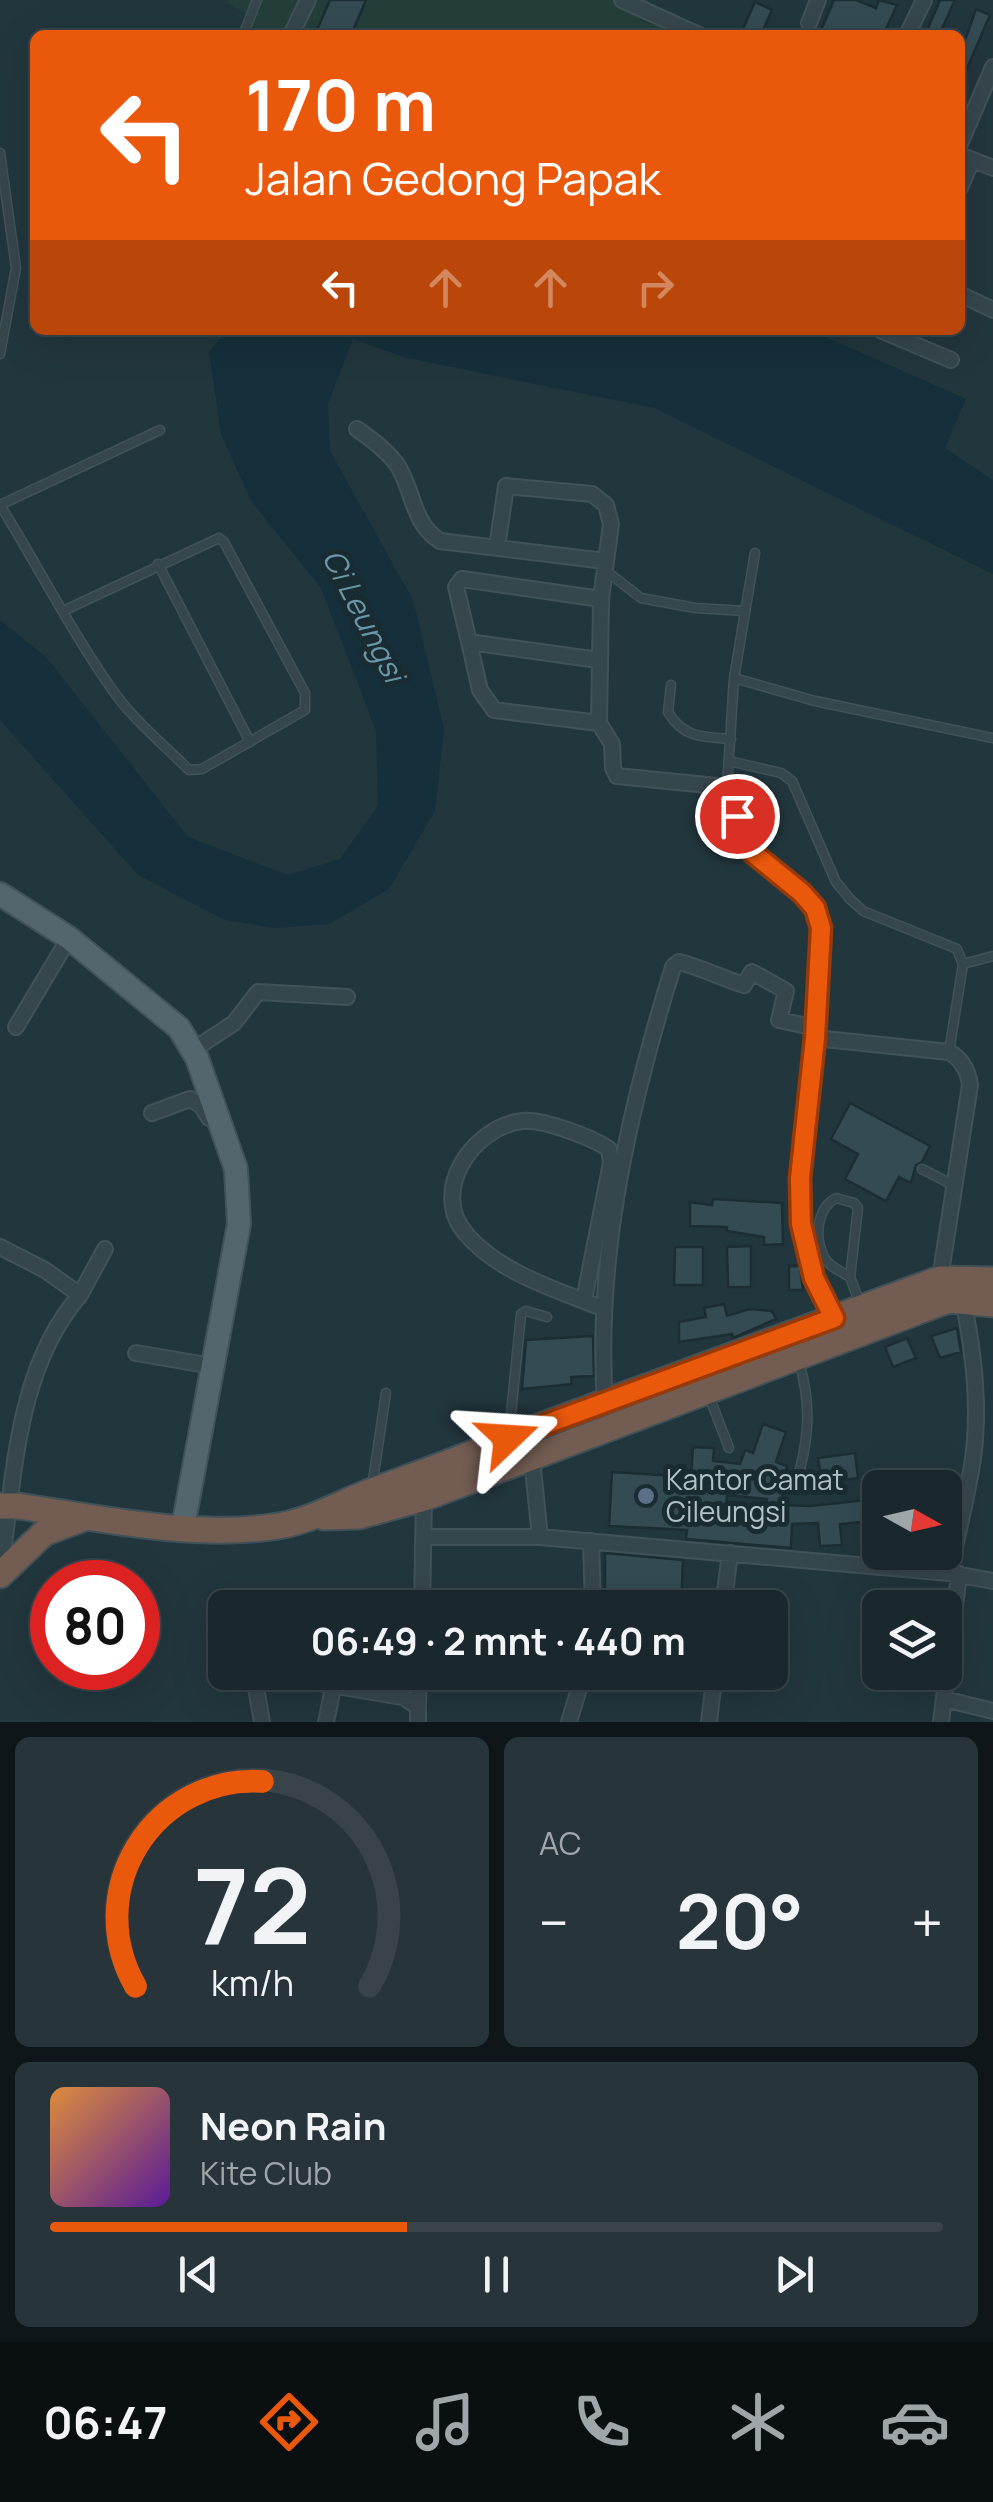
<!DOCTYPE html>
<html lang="id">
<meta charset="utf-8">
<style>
body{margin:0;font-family:Manrope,sans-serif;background:#27343a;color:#f1f3f6;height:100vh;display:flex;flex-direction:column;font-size:38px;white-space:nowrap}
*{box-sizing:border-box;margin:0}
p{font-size:32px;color:#9fa6aa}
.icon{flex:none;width:55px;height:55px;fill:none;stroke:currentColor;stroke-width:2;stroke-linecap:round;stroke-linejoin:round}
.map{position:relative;height:1722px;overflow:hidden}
.side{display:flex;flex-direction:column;gap:15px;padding:15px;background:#0e1619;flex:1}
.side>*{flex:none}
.banner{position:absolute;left:30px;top:30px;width:935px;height:305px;border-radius:15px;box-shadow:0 10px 40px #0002,0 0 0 2px #38444a;background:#ea580c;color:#fff;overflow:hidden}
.needle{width:65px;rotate:98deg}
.controls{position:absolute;left:862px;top:1470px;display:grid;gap:20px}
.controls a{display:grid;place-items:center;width:100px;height:100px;border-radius:15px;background:#1a282e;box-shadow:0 10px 40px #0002,0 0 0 2px #38444a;font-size:50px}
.speed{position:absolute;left:30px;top:1560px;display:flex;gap:20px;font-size:50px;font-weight:700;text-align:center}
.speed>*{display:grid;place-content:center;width:130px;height:130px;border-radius:50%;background:#1a282e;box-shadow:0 10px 40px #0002,0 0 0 2px #38444a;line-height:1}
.speed .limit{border:15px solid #d22;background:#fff;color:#111}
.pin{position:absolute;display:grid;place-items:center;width:85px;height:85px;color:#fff;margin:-42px;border:5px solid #fff;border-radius:50%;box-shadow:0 2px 10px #0007}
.me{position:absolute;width:110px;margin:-55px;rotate:70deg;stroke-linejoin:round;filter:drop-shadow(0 0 8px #0008)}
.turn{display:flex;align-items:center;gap:35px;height:210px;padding:0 50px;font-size:45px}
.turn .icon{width:130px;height:130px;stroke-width:2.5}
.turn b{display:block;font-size:70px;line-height:85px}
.lanes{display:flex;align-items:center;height:95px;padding:0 50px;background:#0003;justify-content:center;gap:50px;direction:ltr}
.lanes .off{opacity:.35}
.big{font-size:75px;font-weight:700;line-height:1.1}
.side .card{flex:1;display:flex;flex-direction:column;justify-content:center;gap:15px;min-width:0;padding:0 35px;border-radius:15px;background:#27343a}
.side .dial{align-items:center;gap:0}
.dial svg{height:260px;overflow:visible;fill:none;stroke:#38444a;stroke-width:7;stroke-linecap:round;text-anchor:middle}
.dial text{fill:#f1f3f6;stroke:none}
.song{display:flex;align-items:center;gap:30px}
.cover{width:120px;height:120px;border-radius:15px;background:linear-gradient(135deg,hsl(30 70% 55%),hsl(270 70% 35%))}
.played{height:10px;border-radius:5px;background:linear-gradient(90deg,#ea580c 40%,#38444a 40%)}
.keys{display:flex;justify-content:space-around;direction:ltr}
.heat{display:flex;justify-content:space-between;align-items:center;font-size:55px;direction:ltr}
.side .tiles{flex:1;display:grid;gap:15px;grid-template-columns:1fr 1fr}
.card:last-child{grid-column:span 2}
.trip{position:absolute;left:208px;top:1590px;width:580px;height:100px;border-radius:15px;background:#1a282e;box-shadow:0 10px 40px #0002,0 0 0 2px #38444a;font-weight:700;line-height:100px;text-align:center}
.dock{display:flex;height:160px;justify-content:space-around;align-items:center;background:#0a1012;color:#9fa6aa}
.dock .icon{width:70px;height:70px}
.dock .on{color:#ea580c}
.dock b{font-size:45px;color:#f1f3f6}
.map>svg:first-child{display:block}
.green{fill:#243e39}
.water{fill:#15303b}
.building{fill:#344b53;stroke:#1d2d34;stroke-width:2.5;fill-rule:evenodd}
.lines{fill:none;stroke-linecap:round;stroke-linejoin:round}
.lane-casing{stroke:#425259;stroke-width:11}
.street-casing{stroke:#425259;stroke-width:18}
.primary-casing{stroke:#425259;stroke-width:26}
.highway-casing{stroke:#415158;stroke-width:29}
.lane{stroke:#36464d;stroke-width:8}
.street{stroke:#36464d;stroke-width:14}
.primary{stroke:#54666d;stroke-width:22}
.highway{stroke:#735d53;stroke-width:25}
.route-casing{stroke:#983908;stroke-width:25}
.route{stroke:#ea580c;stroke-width:18}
.service-dot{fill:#5c6f8a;stroke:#1b2b32;stroke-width:4}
.labels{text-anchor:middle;stroke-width:10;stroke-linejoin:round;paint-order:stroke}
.poi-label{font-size:28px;fill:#b2c1c8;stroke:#1b2b32;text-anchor:start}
.water-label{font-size:30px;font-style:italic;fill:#6998a9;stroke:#1b2b32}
</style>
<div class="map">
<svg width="993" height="1722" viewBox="0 0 993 1722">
<rect width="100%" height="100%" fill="#22363d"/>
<!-- green -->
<path class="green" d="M229 0H620L695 35H246L252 17 227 3Z"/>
<!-- water -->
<path class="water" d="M227 330H810L966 399 945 448 993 480V574L654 408 407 358 353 339 328 404 330 451 413 600 444 729 435 811 389 889 329 924 274 928 225 920 138 875 0 720V620L47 658 188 837 287 875 340 859 378 806 376 731 321 588 251 501 221 434 209 352Z"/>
<!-- building -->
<path class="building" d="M330 0H366L351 35H323L316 32Z
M834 0H856L876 8 879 0 897 5 883 35H839L822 28Z
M940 0H955L939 35H925Z
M755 2 772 10 761 35 742 31Z
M976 9 990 15 960 85V54Z
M850 1103 930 1146 922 1162 916 1165 911 1183 899 1177 886 1201 845 1179 858 1154 831 1139Z
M713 1199 782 1203 783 1244 764 1245V1237L727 1231V1227L690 1226V1202L712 1205Z
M751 1246V1287H728L727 1247Z
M675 1247H703V1285H674Z
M789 1266H800L803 1290H789Z
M724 1304 727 1316 749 1309 772 1311 776 1319 733 1338 732 1334 679 1342V1322L706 1317 704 1308Z
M957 1328 961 1352 940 1358 931 1336Z
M593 1336 594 1376 571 1377 572 1384 522 1389 526 1340Z
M907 1338 916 1358 893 1367 885 1347Z
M763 1424 786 1432 776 1462 787 1466 781 1505 811 1506 875 1499 876 1506H880V1520L840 1524 842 1545 820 1546 818 1523 792 1524 791 1548 686 1539 687 1530 609 1526 612 1472 691 1477 693 1447 714 1448 713 1461 740 1464 745 1450 753 1453ZM727 1495 767 1499 764 1521 725 1518Z
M855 1453 858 1478 822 1483 818 1458Z
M605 1553 683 1560 681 1608H605Z"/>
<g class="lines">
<defs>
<path id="lane" d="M243 35 257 0
M0 153 16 268 0 354
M0 505C37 564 69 628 109 685 130 717 162 743 189 770L202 769 305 710V693L224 542 219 538 63 611
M0 505 160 430
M158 564 250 742
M605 570 641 598 695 608 745 611
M734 678 815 701 993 738
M671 685 668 712C683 738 703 737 731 739
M729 761 781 773 792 781 836 882 850 899 863 911 957 949 963 964 949 1052
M727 787 734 678 755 553
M963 964 993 956
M922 1169 955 1186
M850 1277C842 1272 828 1266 824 1257 814 1237 817 1208 836 1198L854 1203 858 1208 850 1277 860 1304
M799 1362C810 1400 810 1430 800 1469
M709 1396 729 1448
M509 1434 521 1314 526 1311 547 1317
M372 1487 386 1393"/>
<path id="street" d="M622 0 699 35
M809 23 818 0
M291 35 308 0
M907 35 924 0
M960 144 993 67
M960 155 993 168
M960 188 972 160
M960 294 993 310
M880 330 951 360
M357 429C372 440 387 450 398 466 414 492 412 523 440 541L605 561
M497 548 506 486 592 494 606 505 611 524 601 599
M469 642 456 587 462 579 601 599 599 723 612 744 613 768 617 776 727 787 748 845 802 893 815 908 821 928 815 1038 800 1177 801 1224 814 1278 834 1318
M598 660 469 642 480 690 494 710 599 723
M16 1027 69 938
M815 1038 949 1052C962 1059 968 1071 970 1085L940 1279
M193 1050 234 1023 258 992 347 997
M152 1113 190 1099 201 1105 209 1118
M0 1247 45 1270 80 1295C15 1370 15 1478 0 1571
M80 1295 105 1249
M584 1300 611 1163 609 1149C591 1137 543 1119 522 1121 473 1127 428 1192 467 1235 500 1273 557 1290 602 1308
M136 1353 212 1366
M605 1404C595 1255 629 1109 673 967L679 962C703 968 721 978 744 985L752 972 786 991 779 1020 816 1028
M532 1459 540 1537
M426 1537H540L949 1573 993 1581
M591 1541 593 1608
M949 1573C957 1537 966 1501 972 1465 981 1411 974 1353 963 1300
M422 1608 424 1498
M723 1608 730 1553
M944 1699 993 1711
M418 1707 419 1672
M262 1722 256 1688 259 1681 296 1679 403 1697 418 1707V1722
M326 1722 333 1688
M569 1722 584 1672
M709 1722 715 1672
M941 1722 959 1574"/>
<path id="primary" d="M0 894 69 938 179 1028 197 1058 236 1169 239 1224 183 1527"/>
<path id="highway" d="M0 1506H18C98 1518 191 1538 271 1527 308 1523 338 1504 372 1491 418 1474 463 1459 508 1438L940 1279 993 1280
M324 1517 359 1516 424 1498 948 1300 993 1304
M0 1575 44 1533 84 1518"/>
</defs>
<!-- lane casing -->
<use href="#lane" class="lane-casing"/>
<!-- street casing -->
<use href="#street" class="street-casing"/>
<!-- primary casing -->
<use href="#primary" class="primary-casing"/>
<!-- highway casing -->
<use href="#highway" class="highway-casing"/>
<!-- lane -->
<use href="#lane" class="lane"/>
<!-- street -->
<use href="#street" class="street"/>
<!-- primary -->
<use href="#primary" class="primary"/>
<!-- highway -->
<use href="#highway" class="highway"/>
</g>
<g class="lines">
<defs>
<path id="route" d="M508 1438 834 1318 814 1278 801 1224 800 1178 815 1038 821 928 815 908 802 893 753 853 737 816"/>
</defs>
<!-- route casing -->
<use href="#route" class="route-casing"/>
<!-- route -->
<use href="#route" class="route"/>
</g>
<!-- markers -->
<circle class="service-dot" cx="646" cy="1496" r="10"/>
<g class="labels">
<!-- poi labels -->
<g class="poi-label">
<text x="666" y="1490">Kantor Camat<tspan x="666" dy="32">Cileungsi</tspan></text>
</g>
<!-- water labels -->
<g class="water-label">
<text transform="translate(363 616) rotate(63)" y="10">Ci Leungsi</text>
</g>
</g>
</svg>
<div class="controls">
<a><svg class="needle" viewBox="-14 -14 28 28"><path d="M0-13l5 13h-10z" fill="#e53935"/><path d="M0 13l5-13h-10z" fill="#9fa6aa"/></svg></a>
<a><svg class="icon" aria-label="layers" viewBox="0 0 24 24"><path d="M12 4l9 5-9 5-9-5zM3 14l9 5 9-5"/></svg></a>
</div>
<div class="speed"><div class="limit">80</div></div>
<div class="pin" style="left:737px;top:816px;background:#d93025"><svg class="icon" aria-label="arrive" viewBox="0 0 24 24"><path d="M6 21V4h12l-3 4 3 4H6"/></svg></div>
<svg class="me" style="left:508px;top:1438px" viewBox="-20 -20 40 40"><path d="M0-17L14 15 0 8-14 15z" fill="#ea580c" stroke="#fff" stroke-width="4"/></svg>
<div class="trip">06:49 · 2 mnt · 440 m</div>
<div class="banner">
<div class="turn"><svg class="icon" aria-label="left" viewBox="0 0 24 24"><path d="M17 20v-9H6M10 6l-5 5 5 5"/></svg><div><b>170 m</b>Jalan Gedong Papak</div></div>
<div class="lanes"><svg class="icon" aria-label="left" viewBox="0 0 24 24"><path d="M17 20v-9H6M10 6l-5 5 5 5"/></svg><svg class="icon off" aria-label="ahead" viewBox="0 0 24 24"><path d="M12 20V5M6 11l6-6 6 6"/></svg><svg class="icon off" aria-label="ahead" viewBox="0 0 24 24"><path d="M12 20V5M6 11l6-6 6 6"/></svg><svg class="icon off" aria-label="right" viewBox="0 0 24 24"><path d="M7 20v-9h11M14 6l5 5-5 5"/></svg></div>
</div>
</div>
<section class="side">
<div class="tiles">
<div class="card dial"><svg viewBox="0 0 100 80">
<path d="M14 69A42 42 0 1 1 86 69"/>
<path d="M14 69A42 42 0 0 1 53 6" stroke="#ea580c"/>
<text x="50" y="56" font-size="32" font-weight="700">72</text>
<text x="50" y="72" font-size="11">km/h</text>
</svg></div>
<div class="card"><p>AC</p>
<div class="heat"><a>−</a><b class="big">20°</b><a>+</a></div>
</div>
<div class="card">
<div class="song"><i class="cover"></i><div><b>Neon Rain</b><p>Kite Club</p></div></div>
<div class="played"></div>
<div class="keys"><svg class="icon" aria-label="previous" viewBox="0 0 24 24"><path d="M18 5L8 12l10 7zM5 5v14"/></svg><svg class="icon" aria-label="pause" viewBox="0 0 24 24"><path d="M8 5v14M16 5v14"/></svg><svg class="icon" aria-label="next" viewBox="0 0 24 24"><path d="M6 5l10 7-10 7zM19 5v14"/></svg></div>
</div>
</div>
</section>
<nav class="dock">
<b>06:47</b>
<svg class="icon on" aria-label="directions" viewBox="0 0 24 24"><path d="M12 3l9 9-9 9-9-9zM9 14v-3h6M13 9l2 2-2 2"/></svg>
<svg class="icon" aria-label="music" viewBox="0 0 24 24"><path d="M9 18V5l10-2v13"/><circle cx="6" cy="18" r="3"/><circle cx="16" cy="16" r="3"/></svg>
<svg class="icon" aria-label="phone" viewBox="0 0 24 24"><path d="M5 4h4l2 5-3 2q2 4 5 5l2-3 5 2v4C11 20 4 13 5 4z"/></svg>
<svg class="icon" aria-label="climate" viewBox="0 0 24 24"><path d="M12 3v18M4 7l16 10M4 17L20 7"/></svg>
<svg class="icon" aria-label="car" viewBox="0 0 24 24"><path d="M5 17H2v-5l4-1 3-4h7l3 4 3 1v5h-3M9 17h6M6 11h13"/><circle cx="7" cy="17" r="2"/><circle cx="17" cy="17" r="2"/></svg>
</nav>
